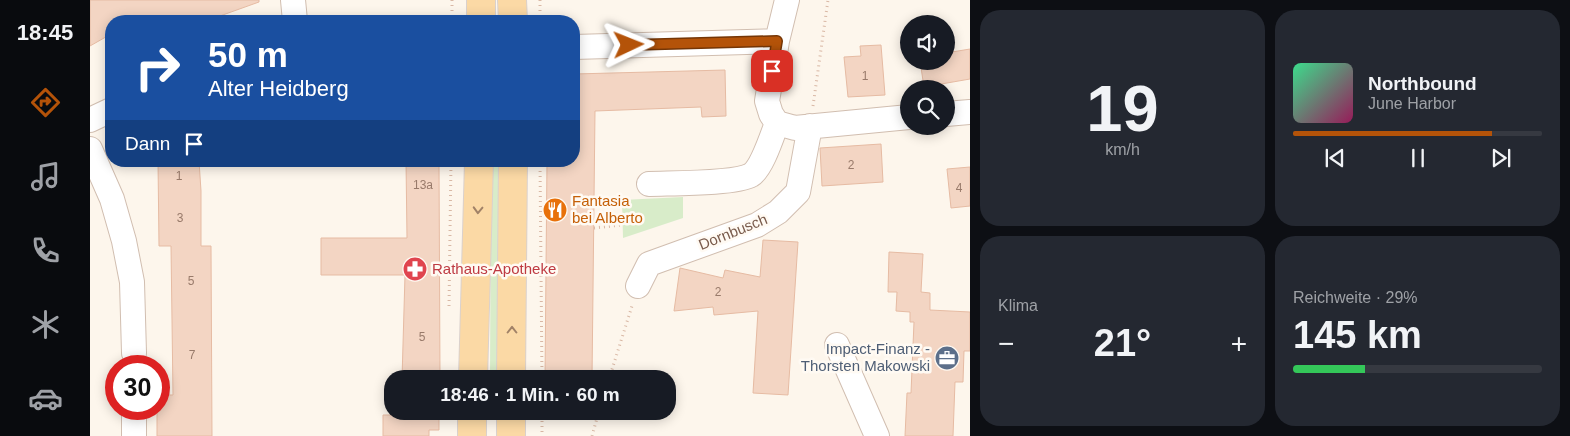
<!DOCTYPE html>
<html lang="de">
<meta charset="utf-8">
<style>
body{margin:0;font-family:Helvetica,sans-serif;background:#242831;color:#f1f3f6;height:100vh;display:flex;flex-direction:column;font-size:19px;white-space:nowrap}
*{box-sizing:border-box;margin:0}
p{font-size:16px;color:#9ea1a6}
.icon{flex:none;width:28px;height:28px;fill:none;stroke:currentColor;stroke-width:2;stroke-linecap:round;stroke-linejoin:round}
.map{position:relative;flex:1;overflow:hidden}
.drawer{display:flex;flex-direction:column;gap:10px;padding:10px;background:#0d0f14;width:600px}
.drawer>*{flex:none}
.banner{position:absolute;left:15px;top:15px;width:475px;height:152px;border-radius:20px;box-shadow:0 2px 12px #0003;background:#1a4fa0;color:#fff;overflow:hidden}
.buttons{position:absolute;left:810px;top:15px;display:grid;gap:10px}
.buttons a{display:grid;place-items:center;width:55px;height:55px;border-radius:50%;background:#171b24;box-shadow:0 2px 12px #0003;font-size:25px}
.speed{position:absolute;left:15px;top:355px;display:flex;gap:10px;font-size:25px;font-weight:700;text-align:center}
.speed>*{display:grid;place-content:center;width:65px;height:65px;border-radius:50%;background:#171b24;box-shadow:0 2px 12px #0003;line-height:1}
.speed .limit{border:8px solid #d22;background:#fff;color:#111}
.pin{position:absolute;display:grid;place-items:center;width:42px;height:42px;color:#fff;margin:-21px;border-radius:10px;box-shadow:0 2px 8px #0006}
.me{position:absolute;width:55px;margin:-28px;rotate:88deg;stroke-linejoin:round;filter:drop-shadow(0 0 4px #0008)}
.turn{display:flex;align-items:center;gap:18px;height:105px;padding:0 20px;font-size:22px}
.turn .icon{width:65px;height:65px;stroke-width:2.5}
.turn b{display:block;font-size:35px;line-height:42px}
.then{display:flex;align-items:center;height:48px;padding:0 20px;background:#0003;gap:10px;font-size:19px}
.big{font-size:38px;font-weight:700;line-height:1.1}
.drawer .card{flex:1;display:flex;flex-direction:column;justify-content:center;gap:8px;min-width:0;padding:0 18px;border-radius:20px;background:#242831}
.drawer .dial{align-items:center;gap:0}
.dial b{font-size:65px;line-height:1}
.song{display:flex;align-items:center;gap:15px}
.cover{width:60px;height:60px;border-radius:8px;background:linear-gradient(135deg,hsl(150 70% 55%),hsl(330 70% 35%))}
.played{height:5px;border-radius:2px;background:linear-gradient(90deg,#b45309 80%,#363941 80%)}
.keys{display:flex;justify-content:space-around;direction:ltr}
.heat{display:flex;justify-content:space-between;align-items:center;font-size:28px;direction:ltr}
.charge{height:8px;border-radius:4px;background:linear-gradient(90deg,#34c759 29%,#363941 0)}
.drawer .tiles{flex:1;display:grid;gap:10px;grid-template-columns:repeat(2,1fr)}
.trip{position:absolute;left:294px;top:370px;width:292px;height:50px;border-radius:20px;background:#171b24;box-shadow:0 2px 12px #0003;font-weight:700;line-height:50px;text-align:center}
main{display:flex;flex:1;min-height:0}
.tab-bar{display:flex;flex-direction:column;width:90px;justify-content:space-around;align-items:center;background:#090b0e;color:#9ea1a6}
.tab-bar .icon{width:35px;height:35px}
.tab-bar .selected{color:#b45309}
.tab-bar b{font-size:22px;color:#f1f3f6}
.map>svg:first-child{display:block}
.green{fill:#d8ecc9}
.building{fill:#f3d5c3;stroke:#e6bba3}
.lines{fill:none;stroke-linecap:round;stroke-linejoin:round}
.minor-casing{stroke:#d1beb0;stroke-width:26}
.major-casing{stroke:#dad1cd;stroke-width:30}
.path{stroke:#d9b8a5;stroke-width:3;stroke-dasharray:1 4;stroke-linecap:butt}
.minor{stroke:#fff;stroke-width:24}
.major{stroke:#fbd9a5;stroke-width:28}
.oneway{stroke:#a18267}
.route-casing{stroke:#753606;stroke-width:12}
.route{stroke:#b45309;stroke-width:9}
.labels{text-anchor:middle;stroke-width:5;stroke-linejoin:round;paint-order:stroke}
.number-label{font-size:12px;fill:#987a6a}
.food-label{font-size:15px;fill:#c56008;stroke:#fffaf3;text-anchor:start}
.street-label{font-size:15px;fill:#7a5c4d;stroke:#fffaf3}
.health-label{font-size:15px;fill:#be3a42;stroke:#fffaf3;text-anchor:start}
.service-label{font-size:15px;fill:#4e5e75;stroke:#fffaf3;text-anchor:end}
</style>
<main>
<nav class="tab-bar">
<b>18:45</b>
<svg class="icon selected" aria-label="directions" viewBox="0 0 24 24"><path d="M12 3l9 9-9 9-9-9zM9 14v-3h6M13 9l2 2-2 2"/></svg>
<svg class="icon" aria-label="music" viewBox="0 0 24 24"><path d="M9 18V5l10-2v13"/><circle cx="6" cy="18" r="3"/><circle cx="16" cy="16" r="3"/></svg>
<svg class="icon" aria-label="phone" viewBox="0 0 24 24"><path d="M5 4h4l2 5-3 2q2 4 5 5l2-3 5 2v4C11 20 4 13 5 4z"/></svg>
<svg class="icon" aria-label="climate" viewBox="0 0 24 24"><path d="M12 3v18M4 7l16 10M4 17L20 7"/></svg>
<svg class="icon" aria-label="car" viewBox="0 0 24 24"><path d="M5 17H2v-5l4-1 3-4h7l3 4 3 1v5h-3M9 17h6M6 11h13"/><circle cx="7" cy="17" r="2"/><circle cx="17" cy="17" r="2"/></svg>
</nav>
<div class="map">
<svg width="880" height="436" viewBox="0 0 880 436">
<rect width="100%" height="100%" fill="#fdf6ec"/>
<!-- green -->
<path class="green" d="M401 161H415L416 379H400Z
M593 197V218L533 238 532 200Z"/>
<!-- building -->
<path class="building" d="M0 0H169V2L116 21H21V34L0 46Z
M791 45 795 95 758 97 754 57 771 56 770 46Z
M880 49V79L834 87 830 61H856V53Z
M635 70 636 116 612 117 611 107 505 111 502 379H455L457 161H484V74Z
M791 144 793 182 732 186 730 148Z
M68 161H109L111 191V246H121L122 436H67V409H69V395H83L81 246H69Z
M316 161H349L350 379H312L315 275H231V238H317Z
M880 167V206L861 208 857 169Z
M673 240 708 242 698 395 663 393 668 311 624 315 623 307 584 311 590 268 633 278 635 270 670 277Z
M799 252 833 254 831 292 840 293V310L880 312V351H874L873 382H865L863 436H815L817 393H821L824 322H820V312L806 311 807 292H798Z
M310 411H349V430H339V436H293V415H310Z"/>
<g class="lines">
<defs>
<path id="minor" d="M203 0 205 21
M697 0 687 41 677 101 681 114 687 123 705 128 819 117
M484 47 687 41
M856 114 880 112
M0 120 21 110
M0 149 22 199 34 241 42 282 44 353
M559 184C580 183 645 184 661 175 672 168 682 136 687 123
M548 286 559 264 667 225 688 212 708 192 720 126
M747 345 787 436
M44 409V436"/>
<path id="major" d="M391 0V21
M422 0 423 21
M383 379 389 161
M421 379 423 161
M382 436V411
M421 436V411"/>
</defs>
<!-- minor casing -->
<use href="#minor" class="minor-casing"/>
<!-- major casing -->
<use href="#major" class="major-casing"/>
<!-- path -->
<path class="path" d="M362 21V0
M450 21V0
M723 106 738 0
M450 161 452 379
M504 228 532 225
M359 306 361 161
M519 379 542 306
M452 411V436
M502 436 509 411"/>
<!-- minor -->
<use href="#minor" class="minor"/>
<!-- major -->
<use href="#major" class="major"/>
</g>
<!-- one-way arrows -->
<defs><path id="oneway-chevron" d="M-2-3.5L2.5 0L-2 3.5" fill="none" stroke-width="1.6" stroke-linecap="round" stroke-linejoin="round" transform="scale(1.25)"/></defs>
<g class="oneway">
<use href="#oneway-chevron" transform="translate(388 210) rotate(92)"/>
<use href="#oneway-chevron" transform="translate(422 330) rotate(-90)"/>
</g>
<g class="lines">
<defs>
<path id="route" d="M539 45 687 41 682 71"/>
</defs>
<!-- route casing -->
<use href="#route" class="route-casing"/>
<!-- route -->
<use href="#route" class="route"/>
</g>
<!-- icons -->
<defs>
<symbol id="restaurant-disc" viewBox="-11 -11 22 22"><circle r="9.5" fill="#e8710a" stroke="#fffaf3"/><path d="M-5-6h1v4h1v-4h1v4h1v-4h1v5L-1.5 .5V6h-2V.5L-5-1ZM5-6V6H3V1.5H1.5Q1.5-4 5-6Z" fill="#fff"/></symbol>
<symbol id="pharmacy-disc" viewBox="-11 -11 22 22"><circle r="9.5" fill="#e0444e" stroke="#fffaf3"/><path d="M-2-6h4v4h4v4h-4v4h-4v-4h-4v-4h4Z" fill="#fff"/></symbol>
<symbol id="office-disc" viewBox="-11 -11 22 22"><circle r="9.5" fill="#5c6f8a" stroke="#fffaf3"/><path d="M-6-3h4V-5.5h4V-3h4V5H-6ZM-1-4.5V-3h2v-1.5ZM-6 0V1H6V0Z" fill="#fff"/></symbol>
</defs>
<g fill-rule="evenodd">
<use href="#restaurant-disc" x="451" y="196" width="28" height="28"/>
<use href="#pharmacy-disc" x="311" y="255" width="28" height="28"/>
<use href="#office-disc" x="843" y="344" width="28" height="28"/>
</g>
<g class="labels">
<!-- number labels -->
<g class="number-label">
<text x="775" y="80">1</text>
<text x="761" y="169">2</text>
<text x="89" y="180">1</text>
<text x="333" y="189">13a</text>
<text x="869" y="192">4</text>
<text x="90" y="222">3</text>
<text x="101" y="285">5</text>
<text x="628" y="296">2</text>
<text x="332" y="341">5</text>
<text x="102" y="359">7</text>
</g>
<!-- food labels -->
<g class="food-label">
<text x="482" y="206">Fantasia<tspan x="482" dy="17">bei Alberto</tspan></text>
</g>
<!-- street labels -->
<g class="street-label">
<text transform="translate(643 232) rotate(-22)" y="5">Dornbusch</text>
</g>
<!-- health labels -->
<g class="health-label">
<text x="342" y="274">Rathaus-Apotheke</text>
</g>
<!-- service labels -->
<g class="service-label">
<text x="840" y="354">Impact-Finanz -<tspan x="840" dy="17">Thorsten Makowski</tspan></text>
</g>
</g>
</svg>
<div class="buttons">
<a><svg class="icon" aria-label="sound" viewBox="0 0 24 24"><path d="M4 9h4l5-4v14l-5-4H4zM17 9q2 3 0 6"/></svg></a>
<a><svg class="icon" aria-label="search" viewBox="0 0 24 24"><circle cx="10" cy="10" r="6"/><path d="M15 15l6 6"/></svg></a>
</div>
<div class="speed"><div class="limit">30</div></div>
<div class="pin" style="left:682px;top:71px;background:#d93025"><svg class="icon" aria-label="arrive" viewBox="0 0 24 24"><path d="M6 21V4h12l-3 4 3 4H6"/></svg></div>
<svg class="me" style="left:539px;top:45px" viewBox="-20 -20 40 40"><path d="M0-17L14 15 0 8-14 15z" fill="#b45309" stroke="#fff" stroke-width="4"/></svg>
<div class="trip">18:46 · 1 Min. · 60 m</div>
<div class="banner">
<div class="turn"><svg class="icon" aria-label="right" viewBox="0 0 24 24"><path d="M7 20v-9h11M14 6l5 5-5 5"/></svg><div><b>50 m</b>Alter Heidberg</div></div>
<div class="then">Dann<svg class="icon" aria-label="arrive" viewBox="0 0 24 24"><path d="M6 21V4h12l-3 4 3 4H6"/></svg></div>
</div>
</div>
<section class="drawer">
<div class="tiles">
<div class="card dial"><b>19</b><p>km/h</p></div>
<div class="card">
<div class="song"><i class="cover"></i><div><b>Northbound</b><p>June Harbor</p></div></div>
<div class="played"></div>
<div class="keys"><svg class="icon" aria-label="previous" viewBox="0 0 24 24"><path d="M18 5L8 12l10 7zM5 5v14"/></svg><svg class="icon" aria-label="pause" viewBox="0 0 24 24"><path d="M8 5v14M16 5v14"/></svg><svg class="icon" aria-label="next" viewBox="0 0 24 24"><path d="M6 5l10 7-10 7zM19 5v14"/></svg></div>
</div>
<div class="card"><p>Klima</p>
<div class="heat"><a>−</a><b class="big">21°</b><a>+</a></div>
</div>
<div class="card"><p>Reichweite · 29%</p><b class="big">145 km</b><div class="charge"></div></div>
</div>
</section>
</main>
